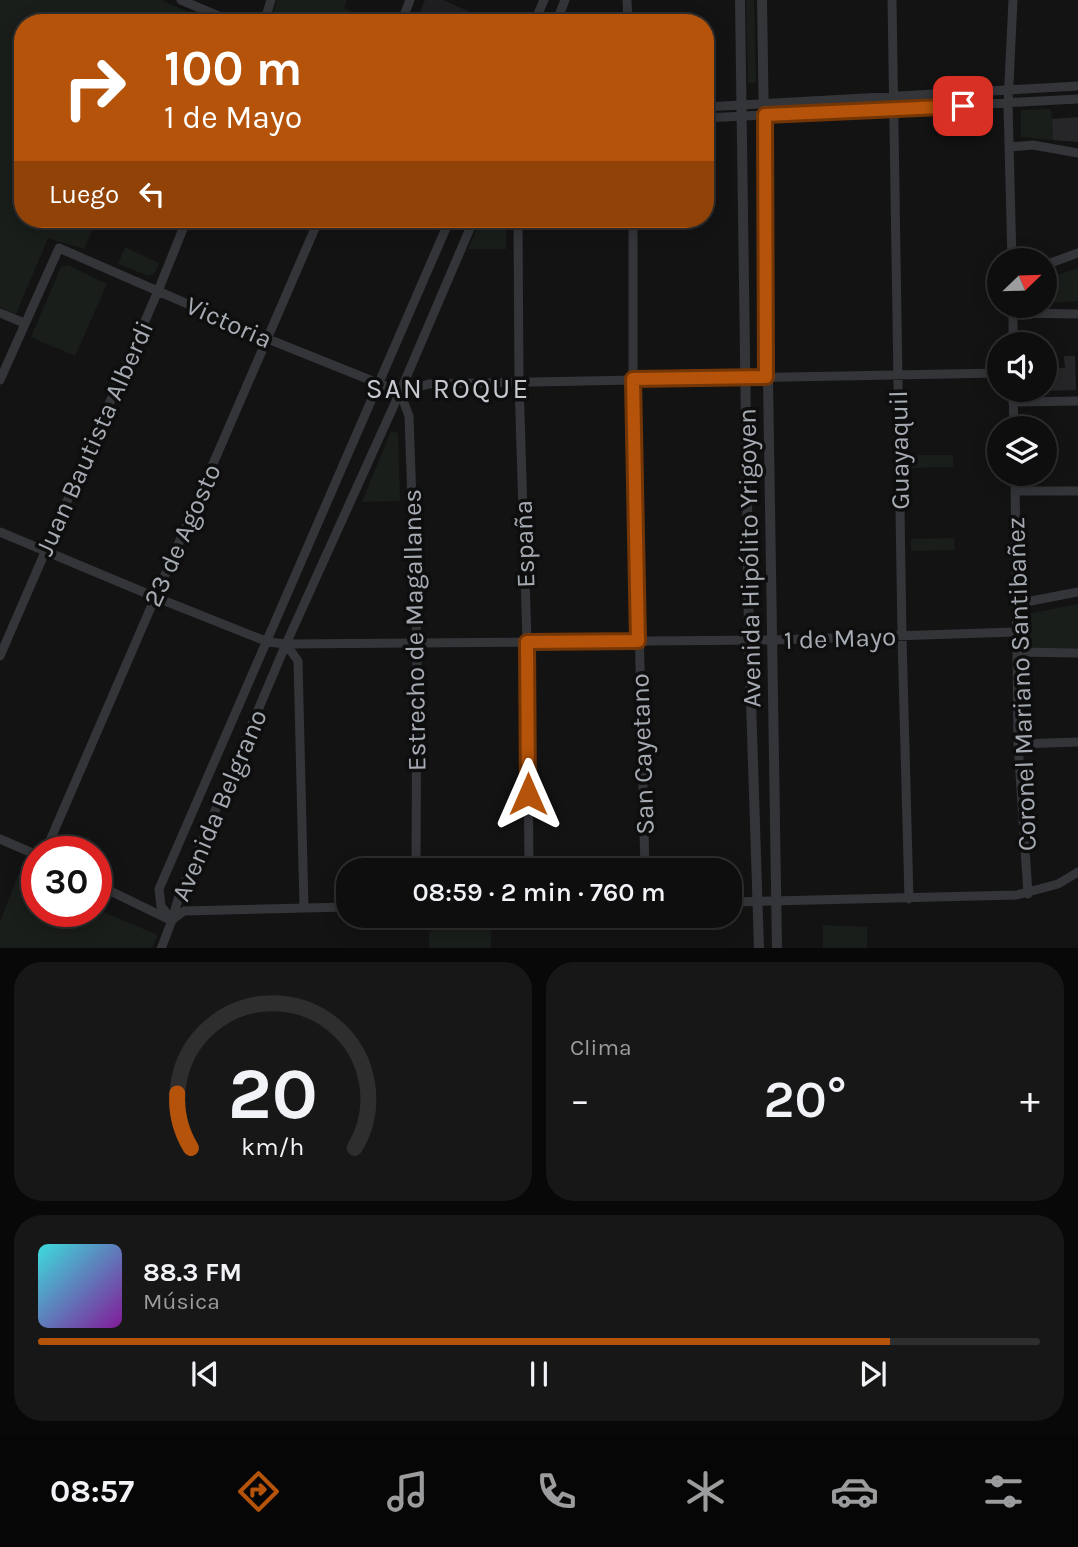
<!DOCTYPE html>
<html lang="es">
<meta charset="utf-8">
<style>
body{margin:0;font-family:Karla,sans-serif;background:#171718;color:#f1f3f6;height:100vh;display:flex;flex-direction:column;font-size:26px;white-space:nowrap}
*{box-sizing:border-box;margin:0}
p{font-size:23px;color:#9b9c9e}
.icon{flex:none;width:38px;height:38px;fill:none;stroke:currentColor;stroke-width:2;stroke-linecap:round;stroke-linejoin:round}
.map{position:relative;height:948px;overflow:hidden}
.panel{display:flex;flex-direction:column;gap:14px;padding:14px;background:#080808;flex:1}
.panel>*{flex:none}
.top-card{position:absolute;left:14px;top:14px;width:700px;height:214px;border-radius:28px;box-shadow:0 4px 18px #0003,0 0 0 2px #2e2e2f;background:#b45309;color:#fff;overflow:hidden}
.needle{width:46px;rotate:67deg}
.tools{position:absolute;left:987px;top:248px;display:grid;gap:14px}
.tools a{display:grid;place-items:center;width:70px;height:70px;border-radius:50%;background:#0e0e0f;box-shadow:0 4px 18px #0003,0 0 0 2px #2e2e2f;font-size:35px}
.speed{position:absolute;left:21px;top:836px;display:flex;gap:14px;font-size:35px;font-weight:700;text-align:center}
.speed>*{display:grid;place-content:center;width:91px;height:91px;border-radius:50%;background:#0e0e0f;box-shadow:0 4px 18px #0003,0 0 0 2px #2e2e2f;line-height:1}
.speed .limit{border:10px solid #d22;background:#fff;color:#111}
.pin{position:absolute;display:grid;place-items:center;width:60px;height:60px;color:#fff;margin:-30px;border-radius:14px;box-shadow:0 4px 10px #0006}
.me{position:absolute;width:77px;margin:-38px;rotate:0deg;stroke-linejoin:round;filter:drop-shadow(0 0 5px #0008)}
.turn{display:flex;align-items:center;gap:24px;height:147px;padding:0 35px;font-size:32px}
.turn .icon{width:91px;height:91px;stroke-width:2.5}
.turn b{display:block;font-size:49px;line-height:60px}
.then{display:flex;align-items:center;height:66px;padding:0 35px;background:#0003;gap:14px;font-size:26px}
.big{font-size:52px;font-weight:600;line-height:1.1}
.panel .widget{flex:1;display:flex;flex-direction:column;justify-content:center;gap:10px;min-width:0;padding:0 24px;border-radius:28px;background:#171718}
.panel .dial{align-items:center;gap:0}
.dial svg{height:182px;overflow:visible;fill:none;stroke:#2e2e2f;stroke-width:7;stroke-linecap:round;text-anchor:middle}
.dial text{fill:#f1f3f6;stroke:none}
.song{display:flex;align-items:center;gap:21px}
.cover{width:84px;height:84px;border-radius:10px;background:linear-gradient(135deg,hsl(180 70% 55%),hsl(290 70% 35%))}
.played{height:7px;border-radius:4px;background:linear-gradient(90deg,#b45309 85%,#2e2e2f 85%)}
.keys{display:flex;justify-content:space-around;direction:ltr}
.heat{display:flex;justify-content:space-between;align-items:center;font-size:38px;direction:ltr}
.panel .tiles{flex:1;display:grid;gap:14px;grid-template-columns:1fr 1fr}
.widget:last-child{grid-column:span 2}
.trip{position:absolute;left:336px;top:858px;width:406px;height:70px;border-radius:28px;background:#0e0e0f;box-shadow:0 4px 18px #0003,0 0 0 2px #2e2e2f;font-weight:600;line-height:70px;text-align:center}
.dock{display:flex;height:112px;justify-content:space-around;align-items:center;background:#060606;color:#9b9c9e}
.dock .icon{width:49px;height:49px}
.dock .current{color:#b45309}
.dock b{font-size:32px;color:#f1f3f6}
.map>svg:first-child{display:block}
.built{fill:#1f1f21}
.green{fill:#191e1a}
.building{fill:#262628}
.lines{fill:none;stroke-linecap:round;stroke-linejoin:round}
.minor{stroke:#343539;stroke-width:9}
.tertiary{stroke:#343539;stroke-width:10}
.route-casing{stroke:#753606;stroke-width:18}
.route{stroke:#b45309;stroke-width:12}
.labels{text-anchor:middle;stroke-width:7;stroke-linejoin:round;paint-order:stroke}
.street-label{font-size:26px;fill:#a6abb3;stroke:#0e0e0f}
.neighbourhood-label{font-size:28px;letter-spacing:2px;fill:#c6cad0;stroke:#0e0e0f}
</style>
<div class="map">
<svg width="1078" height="949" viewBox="0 0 1078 949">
<rect width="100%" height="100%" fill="#131314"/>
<!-- built -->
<path class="built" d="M425 0H443L496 23H415Z"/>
<!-- green -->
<path class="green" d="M0 0H161L202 18 200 23H23V219H97L84 249 48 238 16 314 0 307Z
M277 0H347L344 8 377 23H271Z
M746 0H754L756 83H748Z
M1051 109 1053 140 1021 137V110Z
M481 219H506V249H468Z
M125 247 159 263 155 273 149 276 118 264Z
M68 265 107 284 75 356 31 337 61 267Z
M1078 268V301L1045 303V279Z
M391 431 398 433 400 501 362 502Z
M909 455H953V467L909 468Z
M954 538 955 550 911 551V539Z
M1078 604V648H1025L1023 615Z
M18 875 37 883V912H96V909L158 935 152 948H0V922Z
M823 925 867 927V948H823Z
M491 928V948H429V933L433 929Z"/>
<!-- building -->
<path class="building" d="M1078 117V142L1053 140 1052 119Z
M1064 356H1075L1076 390 1045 391V368H1065Z"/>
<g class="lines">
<!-- minor -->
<path class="minor" d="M181 0 235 23
M627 0 628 23
M892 0 902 636 909 899
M264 23 271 0
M401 23 410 0
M534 23 544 0
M556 23 565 0
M705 107 1078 86
M705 118 1078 99
M1009 147 1033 145 1078 153
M518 219 519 382 527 642 529 870
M633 219V379L645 870
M1012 261 1008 104 1013 0
M1045 265 1078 253
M1013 306V345
M0 313 24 323
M1013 313 1078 314
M0 380 59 248 268 339 400 392
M1013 390 1014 429
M400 392 429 384 999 373
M400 392 409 416 417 645 416 870
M1013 402 1078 401
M1015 474 1018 744 1028 894
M1016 491H1078
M0 532 155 597 268 642 286 644 771 640 1016 632
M1015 604 1078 592
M286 644 298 661 304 908
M1017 652 1078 653
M0 656 158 291 187 219
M1018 744 1078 742
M0 839 37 855
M45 852 319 219
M96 884 170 920
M730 902 1017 895 1058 884 1078 872
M172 920 161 906 159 889 450 219
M172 920 184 911 348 907
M161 949 172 920 179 896 286 644 400 392 474 219"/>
<!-- tertiary -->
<path class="tertiary" d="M740 0 749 639 759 949
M762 0 777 949"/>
</g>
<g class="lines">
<defs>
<path id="route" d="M528 794 527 642 638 641 633 379 766 377 765 115 963 106"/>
</defs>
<!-- route casing -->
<use href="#route" class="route-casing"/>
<!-- route -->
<use href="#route" class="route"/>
</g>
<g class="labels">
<!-- street labels -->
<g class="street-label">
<text transform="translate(229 322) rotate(24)" y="9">Victoria</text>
<text transform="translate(94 438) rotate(-66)" y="9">Juan Bautista Alberdi</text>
<text transform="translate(899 450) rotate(-91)" y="9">Guayaquil</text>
<text transform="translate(182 535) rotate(-66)" y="9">23 de Agosto</text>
<text transform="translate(524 544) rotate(-92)" y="9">España</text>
<text transform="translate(749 558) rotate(-91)" y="9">Avenida Hipólito Yrigoyen</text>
<text transform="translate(414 630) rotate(-91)" y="9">Estrecho de Magallanes</text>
<text transform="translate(840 638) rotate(-2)" y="9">1 de Mayo</text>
<text transform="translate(1021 684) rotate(-92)" y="9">Coronel Mariano Santibañez</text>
<text transform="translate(642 754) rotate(-92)" y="9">San Cayetano</text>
<text transform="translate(219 805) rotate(-67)" y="9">Avenida Belgrano</text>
</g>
<!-- neighbourhood labels -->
<g class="neighbourhood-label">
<text x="448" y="398">SAN ROQUE</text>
</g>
</g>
</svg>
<div class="tools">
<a><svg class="needle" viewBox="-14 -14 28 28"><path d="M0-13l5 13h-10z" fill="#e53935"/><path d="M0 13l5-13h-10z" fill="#9b9c9e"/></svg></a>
<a><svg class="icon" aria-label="sound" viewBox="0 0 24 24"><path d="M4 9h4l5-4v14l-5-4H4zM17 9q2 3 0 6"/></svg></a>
<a><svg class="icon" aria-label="layers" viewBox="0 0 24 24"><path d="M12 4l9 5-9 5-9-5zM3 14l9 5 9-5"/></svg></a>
</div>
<div class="speed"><div class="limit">30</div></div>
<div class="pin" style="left:963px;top:106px;background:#d93025"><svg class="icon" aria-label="arrive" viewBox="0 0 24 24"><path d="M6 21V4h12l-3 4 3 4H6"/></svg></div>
<svg class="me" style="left:528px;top:794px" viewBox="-20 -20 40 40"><path d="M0-17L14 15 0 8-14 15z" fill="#b45309" stroke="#fff" stroke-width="4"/></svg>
<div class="trip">08:59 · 2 min · 760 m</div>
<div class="top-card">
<div class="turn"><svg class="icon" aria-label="right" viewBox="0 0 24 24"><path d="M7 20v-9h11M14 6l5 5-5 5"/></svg><div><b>100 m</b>1 de Mayo</div></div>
<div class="then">Luego<svg class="icon" aria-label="left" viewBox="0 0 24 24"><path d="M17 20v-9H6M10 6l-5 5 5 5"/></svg></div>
</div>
</div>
<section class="panel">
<div class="tiles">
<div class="widget dial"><svg viewBox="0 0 100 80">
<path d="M14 69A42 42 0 1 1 86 69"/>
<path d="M14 69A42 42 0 0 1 8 45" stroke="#b45309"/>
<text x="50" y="56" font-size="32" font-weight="700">20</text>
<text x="50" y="72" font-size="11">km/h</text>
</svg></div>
<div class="widget"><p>Clima</p>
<div class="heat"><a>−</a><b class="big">20°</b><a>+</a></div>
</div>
<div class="widget">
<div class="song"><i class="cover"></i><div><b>88.3 FM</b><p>Música</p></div></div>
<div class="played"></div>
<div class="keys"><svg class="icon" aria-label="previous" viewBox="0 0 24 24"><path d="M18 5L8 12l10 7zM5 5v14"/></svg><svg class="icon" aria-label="pause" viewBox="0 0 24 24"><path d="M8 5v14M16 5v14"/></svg><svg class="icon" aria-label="next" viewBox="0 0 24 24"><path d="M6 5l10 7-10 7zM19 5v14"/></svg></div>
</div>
</div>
</section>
<nav class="dock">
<b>08:57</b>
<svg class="icon current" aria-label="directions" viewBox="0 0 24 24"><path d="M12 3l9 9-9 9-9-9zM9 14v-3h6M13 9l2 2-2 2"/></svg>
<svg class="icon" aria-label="music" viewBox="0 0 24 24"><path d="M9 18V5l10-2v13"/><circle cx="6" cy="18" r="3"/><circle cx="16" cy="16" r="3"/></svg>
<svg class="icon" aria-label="phone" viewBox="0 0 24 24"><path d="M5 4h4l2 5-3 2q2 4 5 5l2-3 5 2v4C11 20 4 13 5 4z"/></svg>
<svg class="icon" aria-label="climate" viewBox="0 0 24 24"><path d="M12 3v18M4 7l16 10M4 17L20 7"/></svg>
<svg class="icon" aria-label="car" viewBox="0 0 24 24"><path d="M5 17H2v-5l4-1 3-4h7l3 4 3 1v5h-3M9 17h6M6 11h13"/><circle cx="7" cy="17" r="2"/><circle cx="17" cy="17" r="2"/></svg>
<svg class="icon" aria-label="filters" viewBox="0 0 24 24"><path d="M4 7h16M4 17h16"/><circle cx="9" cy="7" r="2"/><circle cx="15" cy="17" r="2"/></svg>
</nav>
